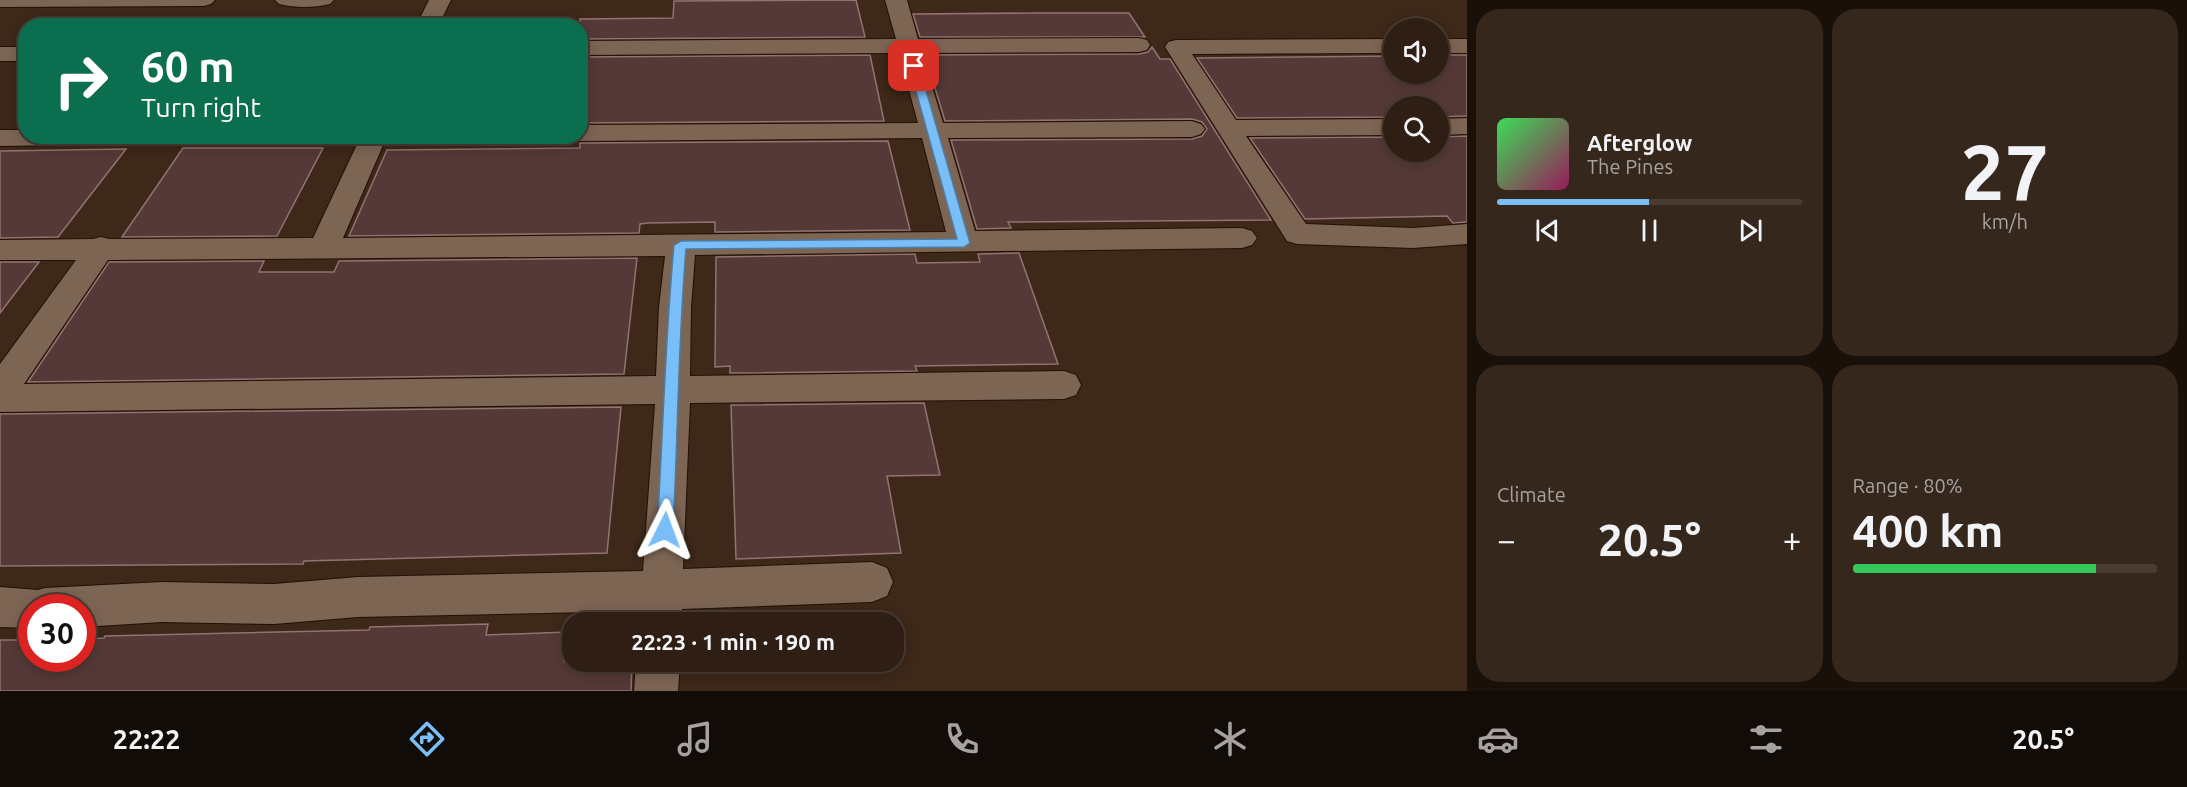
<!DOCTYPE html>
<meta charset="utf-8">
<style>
body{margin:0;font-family:Ubuntu,sans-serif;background:#36271c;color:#f1f3f6;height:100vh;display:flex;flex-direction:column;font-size:22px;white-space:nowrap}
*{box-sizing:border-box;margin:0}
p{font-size:20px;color:#a7a2a0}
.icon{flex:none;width:33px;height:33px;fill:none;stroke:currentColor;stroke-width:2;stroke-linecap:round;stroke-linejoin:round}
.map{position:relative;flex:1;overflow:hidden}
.details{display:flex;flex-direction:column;gap:9px;padding:9px;background:#19100a;width:720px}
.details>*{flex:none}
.hud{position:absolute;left:18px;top:18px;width:570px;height:126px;border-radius:24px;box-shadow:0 3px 15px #0003,0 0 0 2px #493c33;background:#0b6e4f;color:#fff;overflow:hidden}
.controls{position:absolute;left:1383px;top:18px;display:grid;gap:12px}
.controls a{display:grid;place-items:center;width:66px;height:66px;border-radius:50%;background:#2e1e13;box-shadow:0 3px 15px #0003,0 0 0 2px #493c33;font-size:30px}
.speed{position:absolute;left:18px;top:594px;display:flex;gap:12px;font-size:30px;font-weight:700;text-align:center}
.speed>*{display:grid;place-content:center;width:78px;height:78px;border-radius:50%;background:#2e1e13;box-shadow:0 3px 15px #0003,0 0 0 2px #493c33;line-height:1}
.speed .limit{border:9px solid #d22;background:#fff;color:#111}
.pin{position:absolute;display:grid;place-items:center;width:51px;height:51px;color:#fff;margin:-26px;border-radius:12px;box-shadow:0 3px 9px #0006}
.me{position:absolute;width:66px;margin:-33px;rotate:3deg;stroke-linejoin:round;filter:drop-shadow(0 0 4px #0008)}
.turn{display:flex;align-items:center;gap:21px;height:126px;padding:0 24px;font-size:27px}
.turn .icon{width:78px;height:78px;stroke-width:2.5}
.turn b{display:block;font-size:42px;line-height:51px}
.big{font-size:45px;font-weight:600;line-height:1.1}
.details .tile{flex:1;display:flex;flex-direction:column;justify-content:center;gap:9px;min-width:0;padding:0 21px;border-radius:24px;background:#36271c}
.details .dial{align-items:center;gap:0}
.dial b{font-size:78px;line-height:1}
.song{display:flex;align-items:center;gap:18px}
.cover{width:72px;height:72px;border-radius:9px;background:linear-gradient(135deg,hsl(130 70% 55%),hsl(330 70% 35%))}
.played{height:6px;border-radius:3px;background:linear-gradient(90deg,#7abef8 50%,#493c33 50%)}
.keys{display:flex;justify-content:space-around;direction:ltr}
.heat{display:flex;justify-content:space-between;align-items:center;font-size:33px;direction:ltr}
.charge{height:9px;border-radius:4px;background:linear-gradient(90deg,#34c759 80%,#493c33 0)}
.details .tiles{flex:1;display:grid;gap:9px;grid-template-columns:repeat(2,1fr)}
.trip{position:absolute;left:562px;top:612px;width:342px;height:60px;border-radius:24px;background:#2e1e13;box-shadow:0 3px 15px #0003,0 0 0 2px #493c33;font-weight:600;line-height:60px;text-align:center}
.menu{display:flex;height:96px;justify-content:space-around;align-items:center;background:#120c08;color:#a7a2a0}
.menu .icon{width:42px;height:42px}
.menu .current{color:#7abef8}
.menu b{font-size:27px;color:#f1f3f6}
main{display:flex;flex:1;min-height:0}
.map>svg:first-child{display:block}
.building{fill:#553938;stroke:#937371;stroke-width:1.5}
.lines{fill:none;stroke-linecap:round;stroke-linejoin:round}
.minor-casing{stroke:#231003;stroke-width:2}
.minor{fill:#7d6554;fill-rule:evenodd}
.route{fill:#7abef8;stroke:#4f7ca1;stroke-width:1.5}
</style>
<main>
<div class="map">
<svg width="1467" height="691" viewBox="0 0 1467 691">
<rect width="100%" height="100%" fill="#3d2819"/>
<!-- building -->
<path class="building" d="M856 0 865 37 580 39V19L673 18 674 1Z
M1033 13H1129L1145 37H920L913 14Z
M1152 47 1160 59H1170L1271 220 1008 222 1011 228 977 229 951 140 1192 139 1202 136 1207 129 1202 122 1192 119 945 121 925 55 1139 54 1148 52Z
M870 55 884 121 580 123V57Z
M1438 55H1467V116L1438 117V106H1394V117L1237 118 1197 58 1394 56V74H1438Z
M1467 136V222L1453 223 1447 216 1305 219 1250 138 1394 137V152H1438V137Z
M888 141 910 230 715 232V222L648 223 640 224 639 233 349 236 387 150 580 148V143Z
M183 148H323L277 236 122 237Z
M126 149 58 237 0 238V151Z
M1019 253 1058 364 915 366 917 371 730 373V366L715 367 716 257 915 254 917 263 980 262 978 254Z
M637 258 624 374 28 382 109 262 264 261 259 272H334L339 261Z
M0 262H39L0 313Z
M924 403 940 475 887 476 901 553 736 559 731 405Z
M621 407 607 553 304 561 303 564 0 566V414Z
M488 624 486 635 567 632 564 662H632L631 691H0V640H32V658H82V639L104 638 105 636 369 630 370 627Z"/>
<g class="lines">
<defs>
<path id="minor" d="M0 0H215L211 4 204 6 0 7Z
M275 0H334L330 4C315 8 294 8 279 4Z
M429 0H451L438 26H416Z
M885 0H907L918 39 1139 38 1147 40 1150 45 1147 50 1139 52 922 53 943 123 1192 121 1201 124 1205 129 1201 134 1192 137 948 138 975 231 1242 228 1252 231 1257 238 1252 245 1242 248 695 255 691 307 690 376 1064 371 1076 375 1081 385 1076 395 1064 399 690 403 683 569 872 562 887 568 893 582 887 596 872 602 682 609 681 622H639L640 611 358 617 274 624 162 622 82 627V608H32V628L0 627V587L38 590 45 588 162 582 274 584 358 577 643 571 655 404 0 412V364L76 260H0V240L93 239 101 237 109 239 313 238 361 136H387L343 238 946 232 922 138 580 141 570 136H580V125L918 123 899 53 580 55V41L896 39ZM665 256 659 307 656 376 24 384 108 260Z
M1394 39V53L1192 54 1236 120 1394 119V135L1246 136 1306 224 1413 228 1467 224V244L1413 248 1297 244 1287 241 1165 47 1168 42 1176 40Z
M1438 39H1467V53H1438Z
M0 47H26V61H0Z
M1467 118V134L1438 135V119Z
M0 130H26V136H139L135 141 126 144 0 146Z
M636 662H680L678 691H634Z"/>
</defs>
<!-- minor casing -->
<use href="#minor" class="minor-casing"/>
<!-- minor -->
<use href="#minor" class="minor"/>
</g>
<!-- route -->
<path class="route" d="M914 63 919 66 970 243 964 247 686 249C678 342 678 437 673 530L671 536 665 538 659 536 657 530C663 435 665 340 674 245L681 241 957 239 909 66Z"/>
</svg>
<div class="controls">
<a><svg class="icon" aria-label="sound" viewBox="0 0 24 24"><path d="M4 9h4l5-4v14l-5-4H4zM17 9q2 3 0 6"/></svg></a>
<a><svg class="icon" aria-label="search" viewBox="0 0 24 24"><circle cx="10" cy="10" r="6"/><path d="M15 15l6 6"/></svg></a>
</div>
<div class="speed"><div class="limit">30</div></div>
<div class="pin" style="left:914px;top:66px;background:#d93025"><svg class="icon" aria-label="arrive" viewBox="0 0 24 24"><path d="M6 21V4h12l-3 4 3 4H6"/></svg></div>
<svg class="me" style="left:665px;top:530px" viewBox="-20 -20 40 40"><path d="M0-17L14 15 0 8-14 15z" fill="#7abef8" stroke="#fff" stroke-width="4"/></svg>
<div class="trip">22:23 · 1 min · 190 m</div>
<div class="hud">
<div class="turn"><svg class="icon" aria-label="right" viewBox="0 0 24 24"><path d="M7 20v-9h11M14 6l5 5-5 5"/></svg><div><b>60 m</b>Turn right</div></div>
</div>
</div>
<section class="details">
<div class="tiles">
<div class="tile">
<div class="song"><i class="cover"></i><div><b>Afterglow</b><p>The Pines</p></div></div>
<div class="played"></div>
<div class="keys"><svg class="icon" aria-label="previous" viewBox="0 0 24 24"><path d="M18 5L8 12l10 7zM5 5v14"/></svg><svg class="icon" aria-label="pause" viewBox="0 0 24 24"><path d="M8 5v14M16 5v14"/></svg><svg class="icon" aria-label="next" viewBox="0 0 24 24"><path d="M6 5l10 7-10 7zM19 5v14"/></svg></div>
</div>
<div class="tile dial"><b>27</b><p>km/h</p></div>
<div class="tile"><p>Climate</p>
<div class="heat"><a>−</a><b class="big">20.5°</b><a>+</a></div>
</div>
<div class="tile"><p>Range · 80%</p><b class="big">400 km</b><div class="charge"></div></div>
</div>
</section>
</main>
<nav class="menu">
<b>22:22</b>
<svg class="icon current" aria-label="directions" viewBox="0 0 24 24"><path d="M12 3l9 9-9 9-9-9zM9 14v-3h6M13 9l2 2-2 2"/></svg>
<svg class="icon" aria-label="music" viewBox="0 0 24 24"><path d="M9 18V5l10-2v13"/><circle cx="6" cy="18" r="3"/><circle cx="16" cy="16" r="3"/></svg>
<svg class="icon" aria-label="phone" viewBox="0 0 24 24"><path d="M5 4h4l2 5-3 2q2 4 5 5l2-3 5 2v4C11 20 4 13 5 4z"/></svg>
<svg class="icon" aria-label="climate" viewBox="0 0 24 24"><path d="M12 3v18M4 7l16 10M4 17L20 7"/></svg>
<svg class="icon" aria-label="car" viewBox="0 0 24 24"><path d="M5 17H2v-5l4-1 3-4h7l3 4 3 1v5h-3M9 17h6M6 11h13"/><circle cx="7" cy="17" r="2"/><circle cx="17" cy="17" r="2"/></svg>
<svg class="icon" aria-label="filters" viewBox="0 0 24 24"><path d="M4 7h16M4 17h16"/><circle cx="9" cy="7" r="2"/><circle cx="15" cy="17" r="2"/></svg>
<b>20.5°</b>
</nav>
